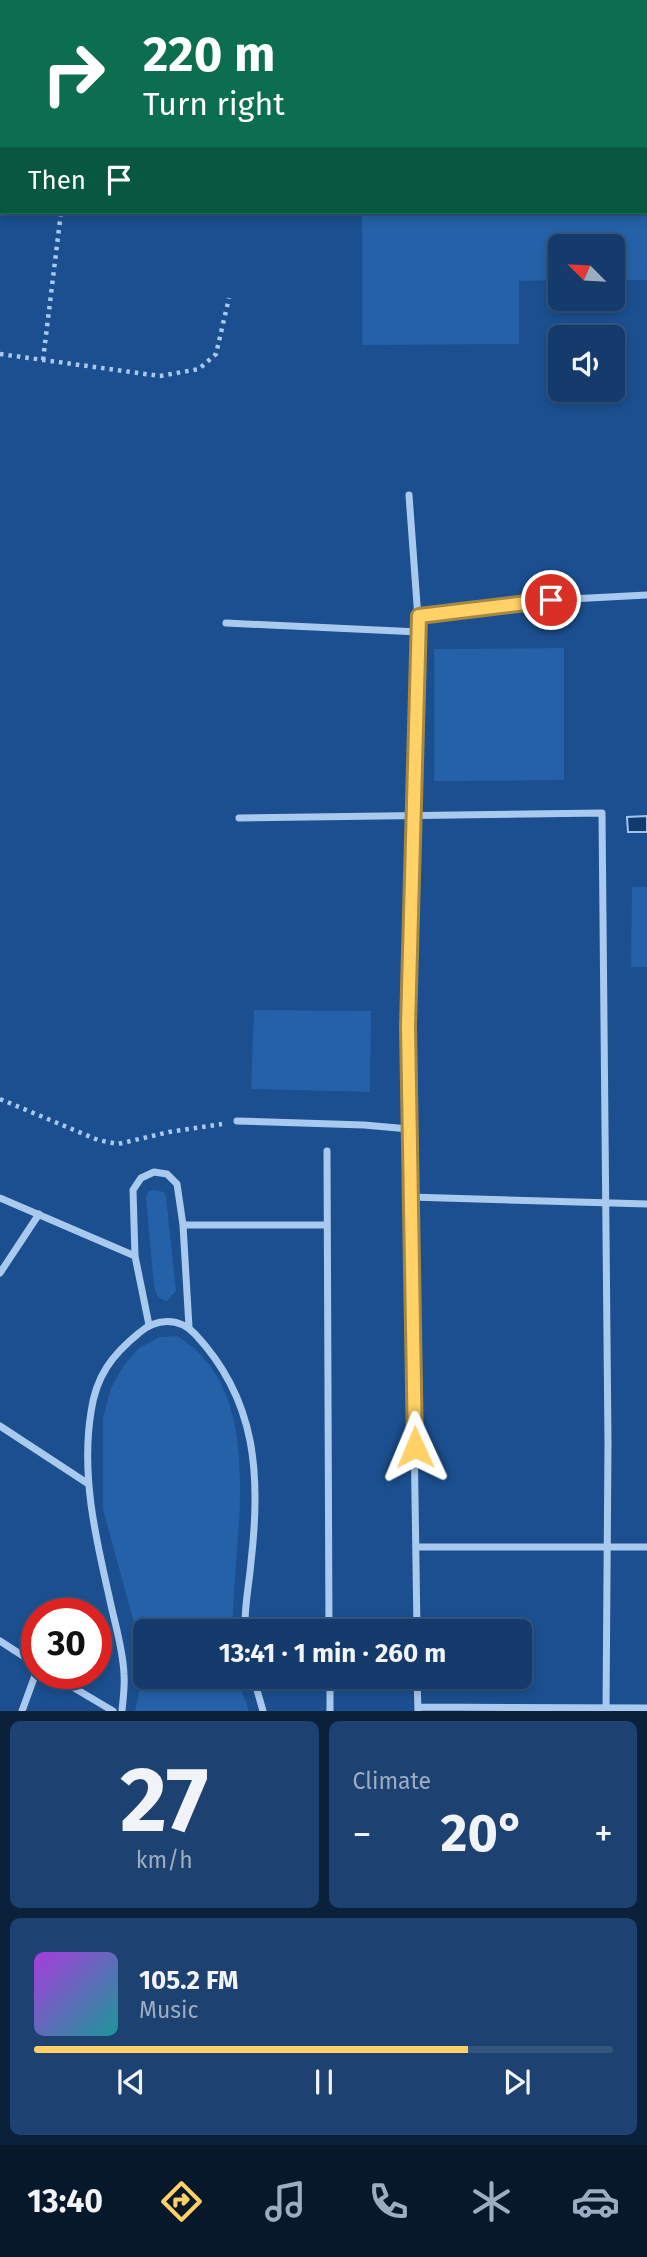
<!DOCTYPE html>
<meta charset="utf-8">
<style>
body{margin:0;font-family:"Fira Sans",sans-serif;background:#1d4271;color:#f1f3f6;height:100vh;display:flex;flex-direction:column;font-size:26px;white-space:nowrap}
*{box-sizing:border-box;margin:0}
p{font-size:23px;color:#9dadc1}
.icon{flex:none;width:38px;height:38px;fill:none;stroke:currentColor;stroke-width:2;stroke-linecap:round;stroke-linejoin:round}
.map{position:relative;height:1711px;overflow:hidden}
.drawer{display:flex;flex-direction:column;gap:10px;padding:10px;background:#0b203b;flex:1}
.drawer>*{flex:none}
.top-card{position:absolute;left:0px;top:0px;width:648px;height:214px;box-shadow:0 4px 10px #0003,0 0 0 2px #33557e;background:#0b6e4f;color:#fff;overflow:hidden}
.needle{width:46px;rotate:294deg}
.buttons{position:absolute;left:548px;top:234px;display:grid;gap:14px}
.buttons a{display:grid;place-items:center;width:77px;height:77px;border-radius:10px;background:#143b6b;box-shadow:0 4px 10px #0003,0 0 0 2px #33557e;font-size:35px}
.speed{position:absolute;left:21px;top:1598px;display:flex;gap:14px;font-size:35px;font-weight:700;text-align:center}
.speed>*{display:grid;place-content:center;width:91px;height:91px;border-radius:50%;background:#143b6b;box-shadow:0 4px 10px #0003,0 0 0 2px #33557e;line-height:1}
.speed .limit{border:10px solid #d22;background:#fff;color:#111}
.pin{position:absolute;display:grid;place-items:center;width:60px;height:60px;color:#fff;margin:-30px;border:4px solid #fff;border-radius:50%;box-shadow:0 2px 7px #0007}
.me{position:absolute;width:77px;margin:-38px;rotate:359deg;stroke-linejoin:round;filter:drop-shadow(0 0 5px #0008)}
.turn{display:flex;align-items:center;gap:24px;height:147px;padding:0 28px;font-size:32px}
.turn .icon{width:91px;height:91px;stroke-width:2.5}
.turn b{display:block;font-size:49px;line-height:60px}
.then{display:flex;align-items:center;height:66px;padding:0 28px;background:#0003;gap:14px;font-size:26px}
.big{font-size:52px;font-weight:700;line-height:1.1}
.drawer .card{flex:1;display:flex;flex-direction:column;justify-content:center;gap:10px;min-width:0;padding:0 24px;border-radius:10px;background:#1d4271}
.drawer .dial{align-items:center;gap:0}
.dial b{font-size:91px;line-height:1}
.song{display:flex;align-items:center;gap:21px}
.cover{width:84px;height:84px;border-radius:10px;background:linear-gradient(135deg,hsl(280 70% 55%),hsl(180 70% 35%))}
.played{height:7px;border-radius:4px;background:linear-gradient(90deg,#ffd166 75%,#33557e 75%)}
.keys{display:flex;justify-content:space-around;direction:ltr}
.heat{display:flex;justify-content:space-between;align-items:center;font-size:38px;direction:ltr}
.drawer .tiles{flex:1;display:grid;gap:10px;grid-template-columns:1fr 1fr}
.card:last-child{grid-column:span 2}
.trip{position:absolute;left:133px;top:1619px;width:399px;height:70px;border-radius:10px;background:#143b6b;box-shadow:0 4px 10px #0003,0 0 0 2px #33557e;font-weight:700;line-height:70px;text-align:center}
.dock{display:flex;height:112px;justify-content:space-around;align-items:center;background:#08182b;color:#9dadc1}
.dock .icon{width:49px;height:49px}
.dock .selected{color:#ffd166}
.dock b{font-size:32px;color:#f1f3f6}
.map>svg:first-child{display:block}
.green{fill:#2461a8}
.water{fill:#123a6d;stroke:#9cc4f0;stroke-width:2}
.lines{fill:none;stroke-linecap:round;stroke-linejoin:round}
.path{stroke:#a9c9ee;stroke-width:4.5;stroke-dasharray:3.5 5;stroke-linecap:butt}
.lane{stroke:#a9c9ee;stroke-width:5}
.street{stroke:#a9c9ee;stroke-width:7}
.route-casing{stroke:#a68842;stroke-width:18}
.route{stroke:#ffd166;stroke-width:12}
</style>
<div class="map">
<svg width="647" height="1711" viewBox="0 0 647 1711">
<rect width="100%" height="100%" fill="#1b4f8f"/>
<!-- green -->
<path class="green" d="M361 0H646L647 280H613L612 247H560V280L519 281V344L362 345V212H646V2Z
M564 648V780L434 781V649Z
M632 887H647V967H631Z
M254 1010 371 1011 370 1092 251 1089Z
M153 1190 164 1192 166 1196 176 1291 167 1301C158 1299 156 1295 154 1286L146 1198 148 1192Z
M177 1336C272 1394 231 1540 233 1631H145V1676L237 1677 249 1711H135L140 1688V1662L137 1634 103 1509V1418L111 1388 124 1365 139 1348 160 1337Z"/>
<!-- water -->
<path class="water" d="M647 816V832H628L627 817Z"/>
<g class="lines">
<!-- path -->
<path class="path" d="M83 2 84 0
M0 354 160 376 199 369 216 354 229 298
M43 360 61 212
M0 1099 98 1140 118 1144 169 1132 222 1124"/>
<!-- lane -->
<path class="lane" d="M646 194H647"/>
<!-- street -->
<path class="street" d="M409 495 419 632 408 1026 417 1631
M419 616 551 600 647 595
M226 623 419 632
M239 818 602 813 608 1443 606 1711
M237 1121 364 1125 409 1129
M327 1151 329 1631
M410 1197 647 1204
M0 1198 135 1256
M183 1225H326
M0 1273 39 1214
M149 1325 135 1256 133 1190 141 1178 154 1172 167 1174 177 1184 183 1225 189 1327
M0 1426 87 1483
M416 1547H647
M0 1641 37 1665
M49 1673 113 1711
M253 1676 263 1711
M330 1676V1711
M417 1676 418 1711
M418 1707 647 1708
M22 1711 37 1670
M122 1711C123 1699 125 1686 124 1674 123 1648 114 1621 109 1596 95 1535 81 1474 91 1412 96 1376 112 1355 139 1333 156 1318 179 1317 195 1334 257 1400 261 1476 251 1562 249 1586 244 1607 245 1631"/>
</g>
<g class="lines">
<defs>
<path id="route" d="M415 1447 408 1026 419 616 551 600"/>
</defs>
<!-- route casing -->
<use href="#route" class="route-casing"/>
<!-- route -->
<use href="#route" class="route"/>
</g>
</svg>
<div class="buttons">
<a><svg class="needle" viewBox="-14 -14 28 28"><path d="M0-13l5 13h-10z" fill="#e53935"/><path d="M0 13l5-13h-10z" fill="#9dadc1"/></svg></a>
<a><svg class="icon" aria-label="sound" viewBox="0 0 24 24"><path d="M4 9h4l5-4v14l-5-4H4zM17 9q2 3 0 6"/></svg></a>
</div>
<div class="speed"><div class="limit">30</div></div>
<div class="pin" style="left:551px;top:600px;background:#d93025"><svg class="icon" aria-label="arrive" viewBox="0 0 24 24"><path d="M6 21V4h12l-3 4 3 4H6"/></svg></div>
<svg class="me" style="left:415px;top:1447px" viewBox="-20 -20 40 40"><path d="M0-17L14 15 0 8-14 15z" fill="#ffd166" stroke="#fff" stroke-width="4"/></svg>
<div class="trip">13:41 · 1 min · 260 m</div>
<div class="top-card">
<div class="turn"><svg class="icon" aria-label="right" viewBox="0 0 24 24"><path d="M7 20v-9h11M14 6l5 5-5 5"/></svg><div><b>220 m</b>Turn right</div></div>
<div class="then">Then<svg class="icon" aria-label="arrive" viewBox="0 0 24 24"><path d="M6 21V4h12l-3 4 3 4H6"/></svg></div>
</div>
</div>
<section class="drawer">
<div class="tiles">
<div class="card dial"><b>27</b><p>km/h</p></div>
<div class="card"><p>Climate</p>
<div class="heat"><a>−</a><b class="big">20°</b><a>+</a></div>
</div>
<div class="card">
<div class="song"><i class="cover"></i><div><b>105.2 FM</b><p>Music</p></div></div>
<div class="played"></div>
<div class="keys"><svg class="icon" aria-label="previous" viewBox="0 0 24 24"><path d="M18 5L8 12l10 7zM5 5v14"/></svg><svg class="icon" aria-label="pause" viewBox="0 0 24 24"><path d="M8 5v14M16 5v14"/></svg><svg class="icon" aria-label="next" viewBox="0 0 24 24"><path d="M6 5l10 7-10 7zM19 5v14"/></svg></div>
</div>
</div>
</section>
<nav class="dock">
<b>13:40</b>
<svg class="icon selected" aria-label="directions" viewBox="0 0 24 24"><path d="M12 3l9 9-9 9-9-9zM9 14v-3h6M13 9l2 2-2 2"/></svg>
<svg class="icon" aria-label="music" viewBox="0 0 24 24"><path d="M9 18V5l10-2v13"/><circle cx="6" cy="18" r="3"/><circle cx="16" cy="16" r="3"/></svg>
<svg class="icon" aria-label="phone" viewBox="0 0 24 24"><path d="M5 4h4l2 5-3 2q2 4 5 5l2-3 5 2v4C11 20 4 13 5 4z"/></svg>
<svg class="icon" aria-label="climate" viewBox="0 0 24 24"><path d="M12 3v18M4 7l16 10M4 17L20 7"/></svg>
<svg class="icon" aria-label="car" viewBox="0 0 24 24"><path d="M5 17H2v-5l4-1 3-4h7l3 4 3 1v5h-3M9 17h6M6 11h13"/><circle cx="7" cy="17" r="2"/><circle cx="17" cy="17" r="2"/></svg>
</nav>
